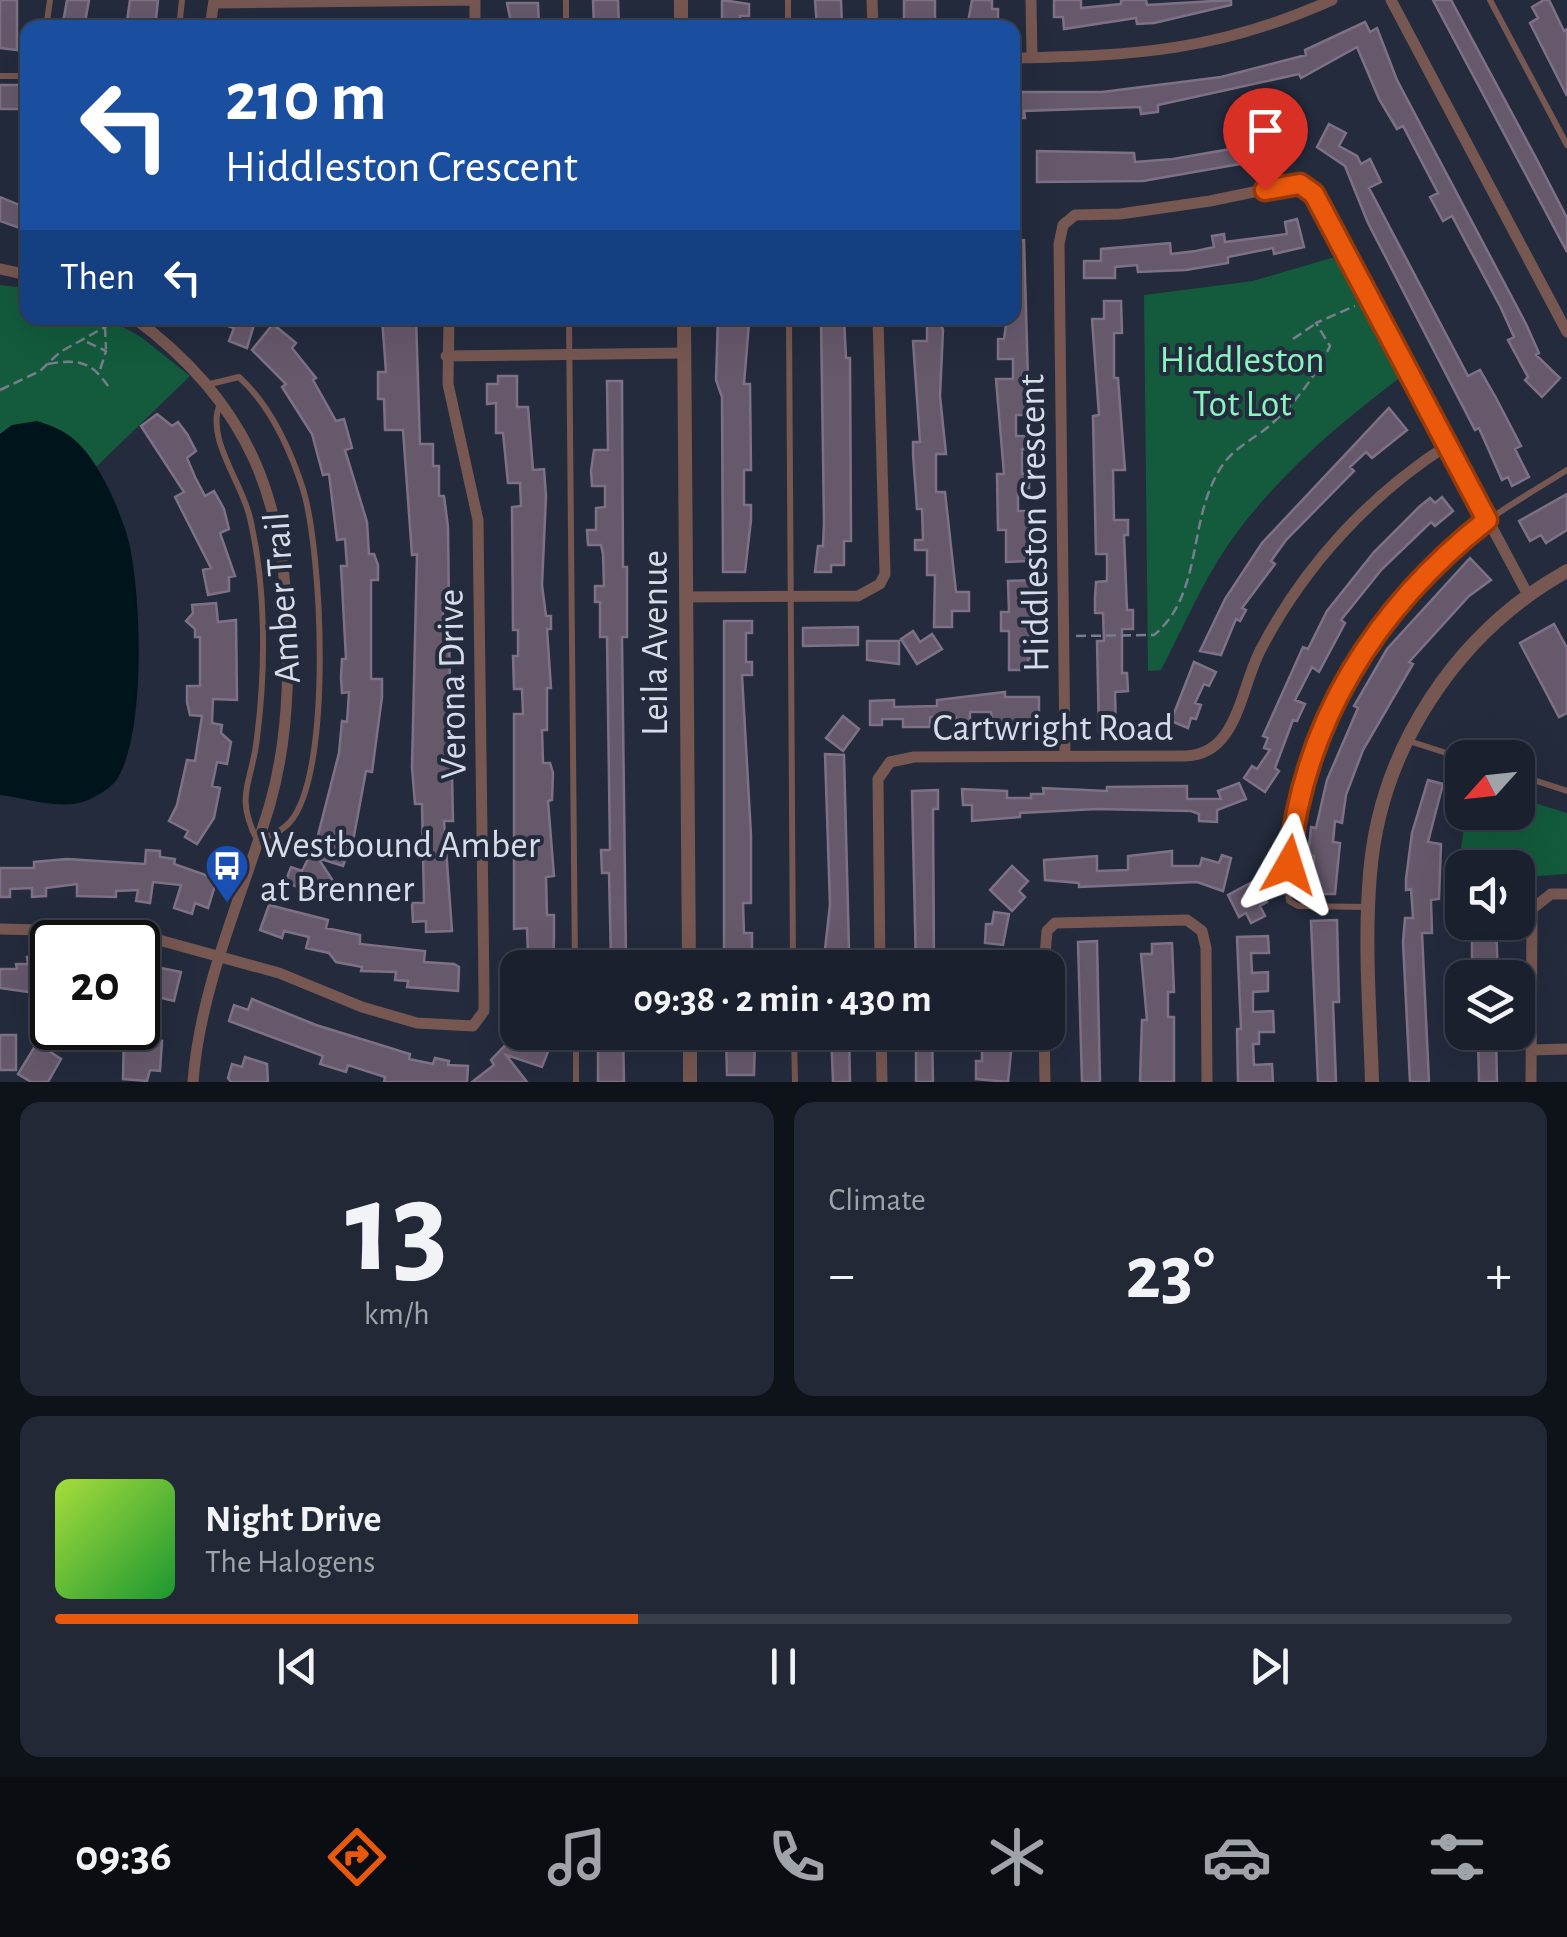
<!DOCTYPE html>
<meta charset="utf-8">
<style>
body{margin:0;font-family:"Alegreya Sans",sans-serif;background:#232836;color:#f1f3f6;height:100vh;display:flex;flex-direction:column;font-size:38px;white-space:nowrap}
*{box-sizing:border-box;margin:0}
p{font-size:32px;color:#9fa3aa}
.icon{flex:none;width:55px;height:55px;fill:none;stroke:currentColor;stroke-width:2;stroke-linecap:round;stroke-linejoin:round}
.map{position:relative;height:1082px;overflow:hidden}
.drawer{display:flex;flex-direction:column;gap:20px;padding:20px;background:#0e1219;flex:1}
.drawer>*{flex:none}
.banner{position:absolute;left:20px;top:20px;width:1000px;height:305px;border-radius:20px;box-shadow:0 10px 40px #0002,0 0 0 2px #383e4a;background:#1a4fa0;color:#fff;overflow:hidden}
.needle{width:65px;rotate:243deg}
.controls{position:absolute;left:1445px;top:740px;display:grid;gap:20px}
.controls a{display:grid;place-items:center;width:90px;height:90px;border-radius:20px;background:#1a202e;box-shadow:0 10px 40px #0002,0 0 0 2px #383e4a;font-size:50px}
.speed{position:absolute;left:30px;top:920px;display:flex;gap:20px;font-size:50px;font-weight:700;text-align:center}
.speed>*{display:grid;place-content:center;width:130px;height:130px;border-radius:50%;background:#1a202e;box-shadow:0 10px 40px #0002,0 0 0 2px #383e4a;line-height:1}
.speed .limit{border:5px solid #111;border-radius:15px;background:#fff;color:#111}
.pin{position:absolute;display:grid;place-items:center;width:85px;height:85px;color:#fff;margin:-102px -42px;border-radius:50% 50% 50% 0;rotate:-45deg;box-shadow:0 0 10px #0007}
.pin .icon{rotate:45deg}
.me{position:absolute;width:110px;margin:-55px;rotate:6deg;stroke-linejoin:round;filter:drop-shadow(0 0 8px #0008)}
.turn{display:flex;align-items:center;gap:35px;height:210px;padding:0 40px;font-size:45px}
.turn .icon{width:130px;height:130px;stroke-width:2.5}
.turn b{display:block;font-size:70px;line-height:85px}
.then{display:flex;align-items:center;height:95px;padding:0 40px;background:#0003;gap:20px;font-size:38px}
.big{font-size:75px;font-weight:700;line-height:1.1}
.drawer .widget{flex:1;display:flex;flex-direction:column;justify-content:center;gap:15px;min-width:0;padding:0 35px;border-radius:20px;background:#232836}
.drawer .dial{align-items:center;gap:0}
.dial b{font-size:130px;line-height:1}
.song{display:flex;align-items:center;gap:30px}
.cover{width:120px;height:120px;border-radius:15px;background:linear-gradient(135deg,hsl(80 70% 55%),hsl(130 70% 35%))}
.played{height:10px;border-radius:5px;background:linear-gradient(90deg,#ea580c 40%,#383e4a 40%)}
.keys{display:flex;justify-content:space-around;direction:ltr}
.heat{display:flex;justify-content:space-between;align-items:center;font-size:55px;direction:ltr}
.drawer .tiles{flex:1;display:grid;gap:20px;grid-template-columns:1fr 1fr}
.widget:last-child{grid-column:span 2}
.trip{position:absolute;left:500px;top:950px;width:565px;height:100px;border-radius:20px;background:#1a202e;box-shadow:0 10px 40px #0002,0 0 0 2px #383e4a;font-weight:700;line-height:100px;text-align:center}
.tabs{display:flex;height:160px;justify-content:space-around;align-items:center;background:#0a0d12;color:#9fa3aa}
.tabs .icon{width:70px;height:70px}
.tabs .active{color:#ea580c}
.tabs b{font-size:45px;color:#f1f3f6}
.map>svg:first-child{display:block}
.green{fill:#135b3c}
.water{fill:#00141c}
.building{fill:#66596c;stroke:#7e7185;stroke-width:2.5}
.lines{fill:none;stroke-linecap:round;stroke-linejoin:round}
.path{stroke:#777e8d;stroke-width:2.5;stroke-dasharray:10 5;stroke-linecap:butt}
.service{stroke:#765751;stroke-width:6}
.minor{stroke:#765751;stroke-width:11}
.tertiary{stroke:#765751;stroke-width:14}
.route-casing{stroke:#983908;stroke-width:25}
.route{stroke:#ea580c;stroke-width:18}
.labels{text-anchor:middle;stroke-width:8;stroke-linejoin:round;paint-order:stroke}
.park-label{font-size:38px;fill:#8af4bf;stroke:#232b3d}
.street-label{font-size:38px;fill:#d7dde8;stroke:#232b3d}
.poi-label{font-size:38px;fill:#d7dde8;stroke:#232b3d;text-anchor:start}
</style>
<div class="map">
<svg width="1567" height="1082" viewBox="0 0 1567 1082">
<rect width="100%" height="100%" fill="#232b3d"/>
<!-- green -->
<path class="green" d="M1338 256 1402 376C1335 427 1274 478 1226 548 1201 585 1182 630 1161 670L1148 671 1144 295 1253 281Z
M0 285 27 288 28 318H107L141 337 190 376 96 467C75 432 37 407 0 434Z
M1518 798 1567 813V874L1537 876 1518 896V868H1462V899H1454L1466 813 1518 812Z"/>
<!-- water -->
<path class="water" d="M37 421C59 428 73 435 87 453 104 475 119 509 127 535 142 586 147 740 115 782 110 788 97 796 90 799 64 812 27 798 0 795V434L12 425Z"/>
<!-- building -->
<path class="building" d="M0 0H17V50L0 48Z
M67 0H89L84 28H62Z
M130 0H158L155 28H126Z
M593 0H618L619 28H594Z
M722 0 749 4V16H740V28H722Z
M815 0H841L842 28H817Z
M904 0H935V28H904Z
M972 0H992V9H998V28H967Z
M1054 0H1081V8L1121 4V0H1146L1147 5 1231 0V5L1154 23 1137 24 1136 18 1064 29 1063 17H1054Z
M1433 0H1451L1536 158 1567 218V252Z
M1544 0H1549L1564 31 1567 29V96L1530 23 1538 18 1532 7Z
M507 3H538L539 28H512Z
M1365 22 1370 32 1377 28 1397 80 1526 324 1539 353 1536 355 1560 378 1542 397 1525 380 1528 377 1508 340 1514 337 1501 308 1452 216 1443 221 1430 197 1438 193 1403 126 1397 129 1379 99 1357 47 1301 78 1299 74 1158 105V112L1141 114 1140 107 1024 111 1025 118H1012V92H1102L1221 77 1306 55 1305 50Z
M0 85H22L23 109H0Z
M1291 124 1292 130 1299 129 1300 141 1267 145 1269 155 1240 164 1143 181 1037 182V151L1134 153 1135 162 1173 159 1242 147 1241 142 1274 134 1273 127Z
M1329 124 1346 133 1339 146 1357 156 1361 164 1370 159 1381 182 1369 188 1468 376 1480 370 1496 398 1521 446 1515 449 1529 477 1512 486 1508 477 1502 480 1479 428 1475 430 1368 223 1345 166 1317 147Z
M28 189V231L0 221V197L19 205Z
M1297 219 1304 247 1274 254 1273 248 1228 257V263L1186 270 1138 272 1137 265 1115 267V278H1084V261H1101V249L1170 243 1171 254 1196 251 1214 247 1212 236 1224 234 1225 242 1287 234 1285 222Z
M1024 240 1029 415H1016V436H1028V449H1022V474H1029V488H1018V511H1030V561L1006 562V530H998L997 474H1004L996 379H1013V359H998V339H1004L1007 318H1012V241Z
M1104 301H1121L1122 333H1114V378H1118L1125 470H1113L1114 520H1128V535H1124L1127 610H1133V629H1122V673H1127L1128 691 1115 692 1116 733H1099L1097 641H1104L1103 613H1095V598L1096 582 1107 581V554H1096L1093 416 1099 415 1092 319H1104Z
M231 318H256L247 348 229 341 234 328 228 326Z
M382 318H416L420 444H433V466H439V496H444L448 527 449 608H443V633H449L453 821H444L452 931 426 932V921L413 922 412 903H424L422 804H415L412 767 417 554 412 555 403 430H385L384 399H378V372H386Z
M718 318H747L749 323 744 384H750L751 470H744V505H751V520L745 572H723L722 397 716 380Z
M821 318H844L846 358H850L851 541H844V565H831V572H815L818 546H823L824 523Z
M927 318H939L943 330 940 396 946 454H936V492H945L956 592H969V611H952V627H934L935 575H927V550H915V540H923L922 509H917L913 454V442H920L913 341H927Z
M273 324 296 343 292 348 316 378 313 380 336 421 344 419 352 448 345 450 367 522 369 554H374L378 565V580H371V679H382V697L372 772 366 771 354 836 343 866 318 858 333 881 328 896 285 883 291 867 302 871 316 843 339 753 342 721 347 722 349 692 342 693 341 678 342 659H346L341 566H347L345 539 337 540 329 474 323 475 312 434 282 387 286 384 252 350Z
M498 376H517V407H528L533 470 544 469 546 496 542 585 546 616H551V629H547L551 688H547V730H542L543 763H550L553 773 552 800 548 801 554 876 546 877 547 915H554V936L553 964 530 966H516V953H528L527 928 514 929V714H523L522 689H514L513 656H518V630H513L512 507 521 506 520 483H508L503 433H496V403L487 404V384H498Z
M607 381H622L623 567H627V637H622L626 960H611L609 873H602L601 850H610L607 637H600V602H595V586H604L603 554 601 545H588L587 530H596V508L605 507V486H592L591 471 594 450H608Z
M1389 408 1407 430 1372 458 1366 452 1350 467 1354 471 1286 540 1271 561 1275 564 1242 608 1246 610 1240 621 1236 619 1221 655 1200 651 1225 599 1262 543Z
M157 414 172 426 178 422 187 434 196 451 187 458 195 477 205 496 214 491 224 509 229 529 220 533 235 576 229 577V591L208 595 203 570 211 568 175 497 184 492 141 426Z
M1567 494V530L1546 543 1541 535 1530 541 1519 521Z
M1442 497 1453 511 1435 526 1431 522 1382 569 1341 620 1345 623 1319 672 1312 667 1295 700 1305 704 1297 721 1293 720 1275 768 1279 771 1265 792 1244 778 1252 766 1257 769 1270 750 1264 748 1268 738 1263 736 1303 647 1308 649 1327 611 1374 552 1419 507 1430 498 1435 503Z
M1470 558 1491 580 1469 596 1409 662 1413 664 1363 750 1346 795 1342 823 1335 821 1333 842 1340 843 1335 894H1312L1314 856H1308L1311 827 1316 828 1327 780 1358 708 1354 706 1387 649Z
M1032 580 1033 658 1028 659 1029 670H1009V631H1001V612H1009L1008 581Z
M216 603 218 622 236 620 237 700 213 699 212 723 222 725 221 733 231 742 227 764 217 762 212 786 220 788 214 818 197 844 185 837 188 831 169 821 177 805 187 760 195 761 202 716 190 715 187 702V686H200V637H195V629L186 621 193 613 192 605Z
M724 621H752V633H746V662H752V675H742L751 835V903H743L744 933H752V968H724Z
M1554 624 1567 648V713L1559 717 1520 643Z
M858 627V645L803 646V628Z
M913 631 920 642 932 634 942 649 917 664 901 639Z
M867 641H899V664L867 660Z
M1194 662 1216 672 1209 686 1204 684 1195 703 1201 705 1196 719 1191 718 1188 728 1171 721Z
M1005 692V697H1039V725H992L991 712H970V724H956V717H930V727H903V719H882V725H870V701L894 700V707L937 706V700Z
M843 716 859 729 843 751 826 738Z
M825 754 844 755 849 949H844L845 968H827L824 958 830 905Z
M1428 780 1443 784 1428 842 1441 844 1439 899 1431 900 1432 933H1422L1429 1082H1410L1403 942 1405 918H1413L1411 889 1406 890V879L1412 833Z
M1239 783 1246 799 1217 810V822L1199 821V814L1191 811 1096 809 1020 813V817L972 821V805H963L962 789 1007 791V798H1031V794H1044L1043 788 1107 791V787L1187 786V799H1221L1218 791Z
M938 790V809H933L934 968H916L912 791Z
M146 850 160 851V857L175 859 174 864 217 879 208 908 195 903 192 914 174 908 181 885 153 882 150 903 136 901 138 890 116 891V897L77 896V884L46 888V896L32 897V888L10 889V897H0V868H34V862L67 859 145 864Z
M1172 851V866H1200L1202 858 1219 863 1222 855 1231 858 1223 891 1197 882 1079 887V883L1045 880 1044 860 1097 856V871L1128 870V856Z
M1012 866 1028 881 1019 891 1025 897 1012 911 990 890Z
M1256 880 1267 902 1260 906 1265 916 1251 923 1246 913 1239 917 1228 895Z
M269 905 328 920 326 928 360 935V944L425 951 424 962 454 964 459 967 458 991 407 987 408 981 395 980 396 972 361 971 362 967 336 962 329 953 306 948 309 937 284 931 282 938 260 930Z
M994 912 1009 914 1003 945 985 943 986 924H992Z
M1337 920 1339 1002H1333L1336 1082H1318L1311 921Z
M1478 922H1496L1498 978H1480V961H1472V936H1478Z
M1268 936 1269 953H1251L1252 973 1268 972V991L1253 992V1012L1273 1011 1274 1032H1259V1044H1253L1254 1065 1272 1064 1273 1082H1238L1237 1029H1241L1237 937Z
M1097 941 1100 1082H1082L1078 942Z
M1172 943 1174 992H1168V1017H1174V1082H1140L1142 1020H1147L1141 954H1152V944Z
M27 957H52V986H43V994L0 988V969H17L16 964H28Z
M156 967 181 972 174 1001 138 992V976L154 979Z
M252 999 316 1025 410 1054 409 1059 433 1064 435 1058 449 1061 448 1065 468 1066 467 1082H384L385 1077 348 1065 346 1072 320 1064 323 1056 229 1021 234 1005 248 1010Z
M124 1028 151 1030 150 1040 162 1041 160 1071 150 1070 147 1081 123 1079Z
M518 1032 552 1041 542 1067 506 1055 527 1082H472L494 1065 491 1060Z
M598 1032H623L624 1082H598Z
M831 1032H849L850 1082H833Z
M916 1032H932L933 1082H916Z
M997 1032H1013L1008 1082 976 1079V1061H982V1038L997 1037Z
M726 1034H755L754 1075H727Z
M0 1035H16V1070H0Z
M1478 1036H1496L1497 1082H1479Z
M37 1043 61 1059 48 1082H31L18 1074Z
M245 1057 267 1064 268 1082H231L228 1078 232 1064 242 1067Z"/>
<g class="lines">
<!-- path -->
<path class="path" d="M105 327 106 349
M1293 339 1315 324
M87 342 106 351 100 370
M48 364C78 359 91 361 108 386
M0 390 40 371 60 352 107 326 111 318
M1076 636 1154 635C1201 596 1189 528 1215 478 1227 453 1242 446 1263 431 1291 409 1315 378 1330 346L1316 323 1355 306"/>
<!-- service -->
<path class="service" d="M566 0V28
M788 0V28
M1490 0 1567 145
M46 28 50 0
M179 28 182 0
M0 76H28
M569 318 575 968
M789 318 793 968
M210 384 239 377C271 406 290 449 303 489 322 551 333 773 290 822 281 832 270 836 257 840 234 794 252 784 257 738 266 667 266 587 250 518 242 482 205 438 220 404
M1409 741 1462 758
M1518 775 1567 791
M1367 907 1298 906 1289 901C1271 785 1358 632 1442 557 1479 522 1524 497 1567 470
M576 1032V1082
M794 1032 795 1082"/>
<!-- minor -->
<path class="minor" d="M475 0V28
M872 0 873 28
M1031 0 1032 58
M1391 0 1567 332
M214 3 475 0
M210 28 214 0
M1012 58C1134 56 1218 51 1332 0
M0 269 28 275
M134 318C251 404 287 503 288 646 288 700 285 751 270 804 243 895 200 986 193 1082
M446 356 684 353
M686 597 858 596 880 584 885 574 878 318
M1065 754 1059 244 1063 225 1075 215 1120 214 1210 201 1292 184 1305 186 1320 205 1528 595
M0 929 130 932 279 973 362 1007 417 1023 473 1026 484 1011V990L478 520 448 384 449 318
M880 968 878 779 890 762 914 757 1185 756C1239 755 1240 686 1262 647 1305 565 1369 496 1446 446
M1044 968 1047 931 1055 923 1187 920 1202 931 1206 948 1207 1082
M881 1032 882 1082
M1044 1032 1045 1082
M1531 1050 1567 1049
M1531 1082 1532 909 1551 894H1567"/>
<!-- tertiary -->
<path class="tertiary" d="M681 0V28
M684 318 689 968
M690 1032V1082
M1372 1082C1370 1013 1364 943 1370 874 1380 748 1457 632 1567 571"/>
</g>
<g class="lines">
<defs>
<path id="route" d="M1265 190 1300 184 1314 194 1487 520C1376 607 1302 723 1289 865"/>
</defs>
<!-- route casing -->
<use href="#route" class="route-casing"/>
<!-- route -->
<use href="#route" class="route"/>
</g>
<!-- icons -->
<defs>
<symbol id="bus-pin" viewBox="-11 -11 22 30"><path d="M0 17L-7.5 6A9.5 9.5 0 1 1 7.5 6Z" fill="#1a4fb4" stroke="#232b3d"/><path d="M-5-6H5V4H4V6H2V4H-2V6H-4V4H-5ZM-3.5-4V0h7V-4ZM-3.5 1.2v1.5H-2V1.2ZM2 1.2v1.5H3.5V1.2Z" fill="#fff"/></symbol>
</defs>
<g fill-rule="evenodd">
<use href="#bus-pin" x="202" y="841" width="50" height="68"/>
</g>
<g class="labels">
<!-- park labels -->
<g class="park-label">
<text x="1242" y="372">Hiddleston<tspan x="1242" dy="44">Tot Lot</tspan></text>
</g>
<!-- street labels -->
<g class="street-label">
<text transform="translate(1033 523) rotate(-91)" y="13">Hiddleston Crescent</text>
<text transform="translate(281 598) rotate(-94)" y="13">Amber Trail</text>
<text transform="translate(654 643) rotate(-90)" y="13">Leila Avenue</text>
<text transform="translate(451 684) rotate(-91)" y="13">Verona Drive</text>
<text x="1053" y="740">Cartwright Road</text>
</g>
<!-- poi labels -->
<g class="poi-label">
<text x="260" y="857">Westbound Amber<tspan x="260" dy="44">at Brenner</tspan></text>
</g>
</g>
</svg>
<div class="controls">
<a><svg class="needle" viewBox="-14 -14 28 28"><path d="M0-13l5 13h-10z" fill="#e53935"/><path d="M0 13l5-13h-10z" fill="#9fa3aa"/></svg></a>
<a><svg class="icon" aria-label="sound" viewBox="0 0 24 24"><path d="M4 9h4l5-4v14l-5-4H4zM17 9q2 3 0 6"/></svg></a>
<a><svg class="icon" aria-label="layers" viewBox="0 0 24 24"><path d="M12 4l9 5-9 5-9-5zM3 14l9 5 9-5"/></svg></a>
</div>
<div class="speed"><div class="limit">20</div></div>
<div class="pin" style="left:1265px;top:190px;background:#d93025"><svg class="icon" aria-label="arrive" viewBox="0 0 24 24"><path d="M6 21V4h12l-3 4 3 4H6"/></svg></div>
<svg class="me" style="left:1289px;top:865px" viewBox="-20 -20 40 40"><path d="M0-17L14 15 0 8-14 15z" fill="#ea580c" stroke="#fff" stroke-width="4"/></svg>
<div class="trip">09:38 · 2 min · 430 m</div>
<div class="banner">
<div class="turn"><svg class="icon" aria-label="left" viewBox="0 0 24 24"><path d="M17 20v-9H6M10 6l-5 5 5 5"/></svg><div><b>210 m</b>Hiddleston Crescent</div></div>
<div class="then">Then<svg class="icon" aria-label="left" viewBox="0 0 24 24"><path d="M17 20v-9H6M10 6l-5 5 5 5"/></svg></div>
</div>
</div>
<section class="drawer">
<div class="tiles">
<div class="widget dial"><b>13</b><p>km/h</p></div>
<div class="widget"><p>Climate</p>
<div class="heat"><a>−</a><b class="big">23°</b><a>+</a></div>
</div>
<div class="widget">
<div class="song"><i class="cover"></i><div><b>Night Drive</b><p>The Halogens</p></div></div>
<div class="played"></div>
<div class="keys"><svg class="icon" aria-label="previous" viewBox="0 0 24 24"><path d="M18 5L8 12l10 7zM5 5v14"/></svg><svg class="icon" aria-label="pause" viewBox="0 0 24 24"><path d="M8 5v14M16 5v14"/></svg><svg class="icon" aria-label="next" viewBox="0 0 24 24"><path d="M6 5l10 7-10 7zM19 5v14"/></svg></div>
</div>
</div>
</section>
<nav class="tabs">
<b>09:36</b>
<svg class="icon active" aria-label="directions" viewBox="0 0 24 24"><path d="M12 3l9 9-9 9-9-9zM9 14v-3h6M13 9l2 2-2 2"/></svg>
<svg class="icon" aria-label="music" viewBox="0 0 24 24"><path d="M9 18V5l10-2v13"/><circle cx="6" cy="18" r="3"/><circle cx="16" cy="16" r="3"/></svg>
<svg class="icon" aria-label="phone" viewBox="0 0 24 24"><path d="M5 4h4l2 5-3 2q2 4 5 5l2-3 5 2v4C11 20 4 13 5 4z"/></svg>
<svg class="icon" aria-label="climate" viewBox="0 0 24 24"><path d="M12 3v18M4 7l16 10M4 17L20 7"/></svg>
<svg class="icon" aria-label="car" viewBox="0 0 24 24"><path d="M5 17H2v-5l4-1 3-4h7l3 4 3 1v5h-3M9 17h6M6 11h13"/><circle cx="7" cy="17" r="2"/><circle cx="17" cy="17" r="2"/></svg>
<svg class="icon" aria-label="filters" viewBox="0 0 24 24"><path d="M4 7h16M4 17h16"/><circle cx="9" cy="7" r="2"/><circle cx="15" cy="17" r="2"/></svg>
</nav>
